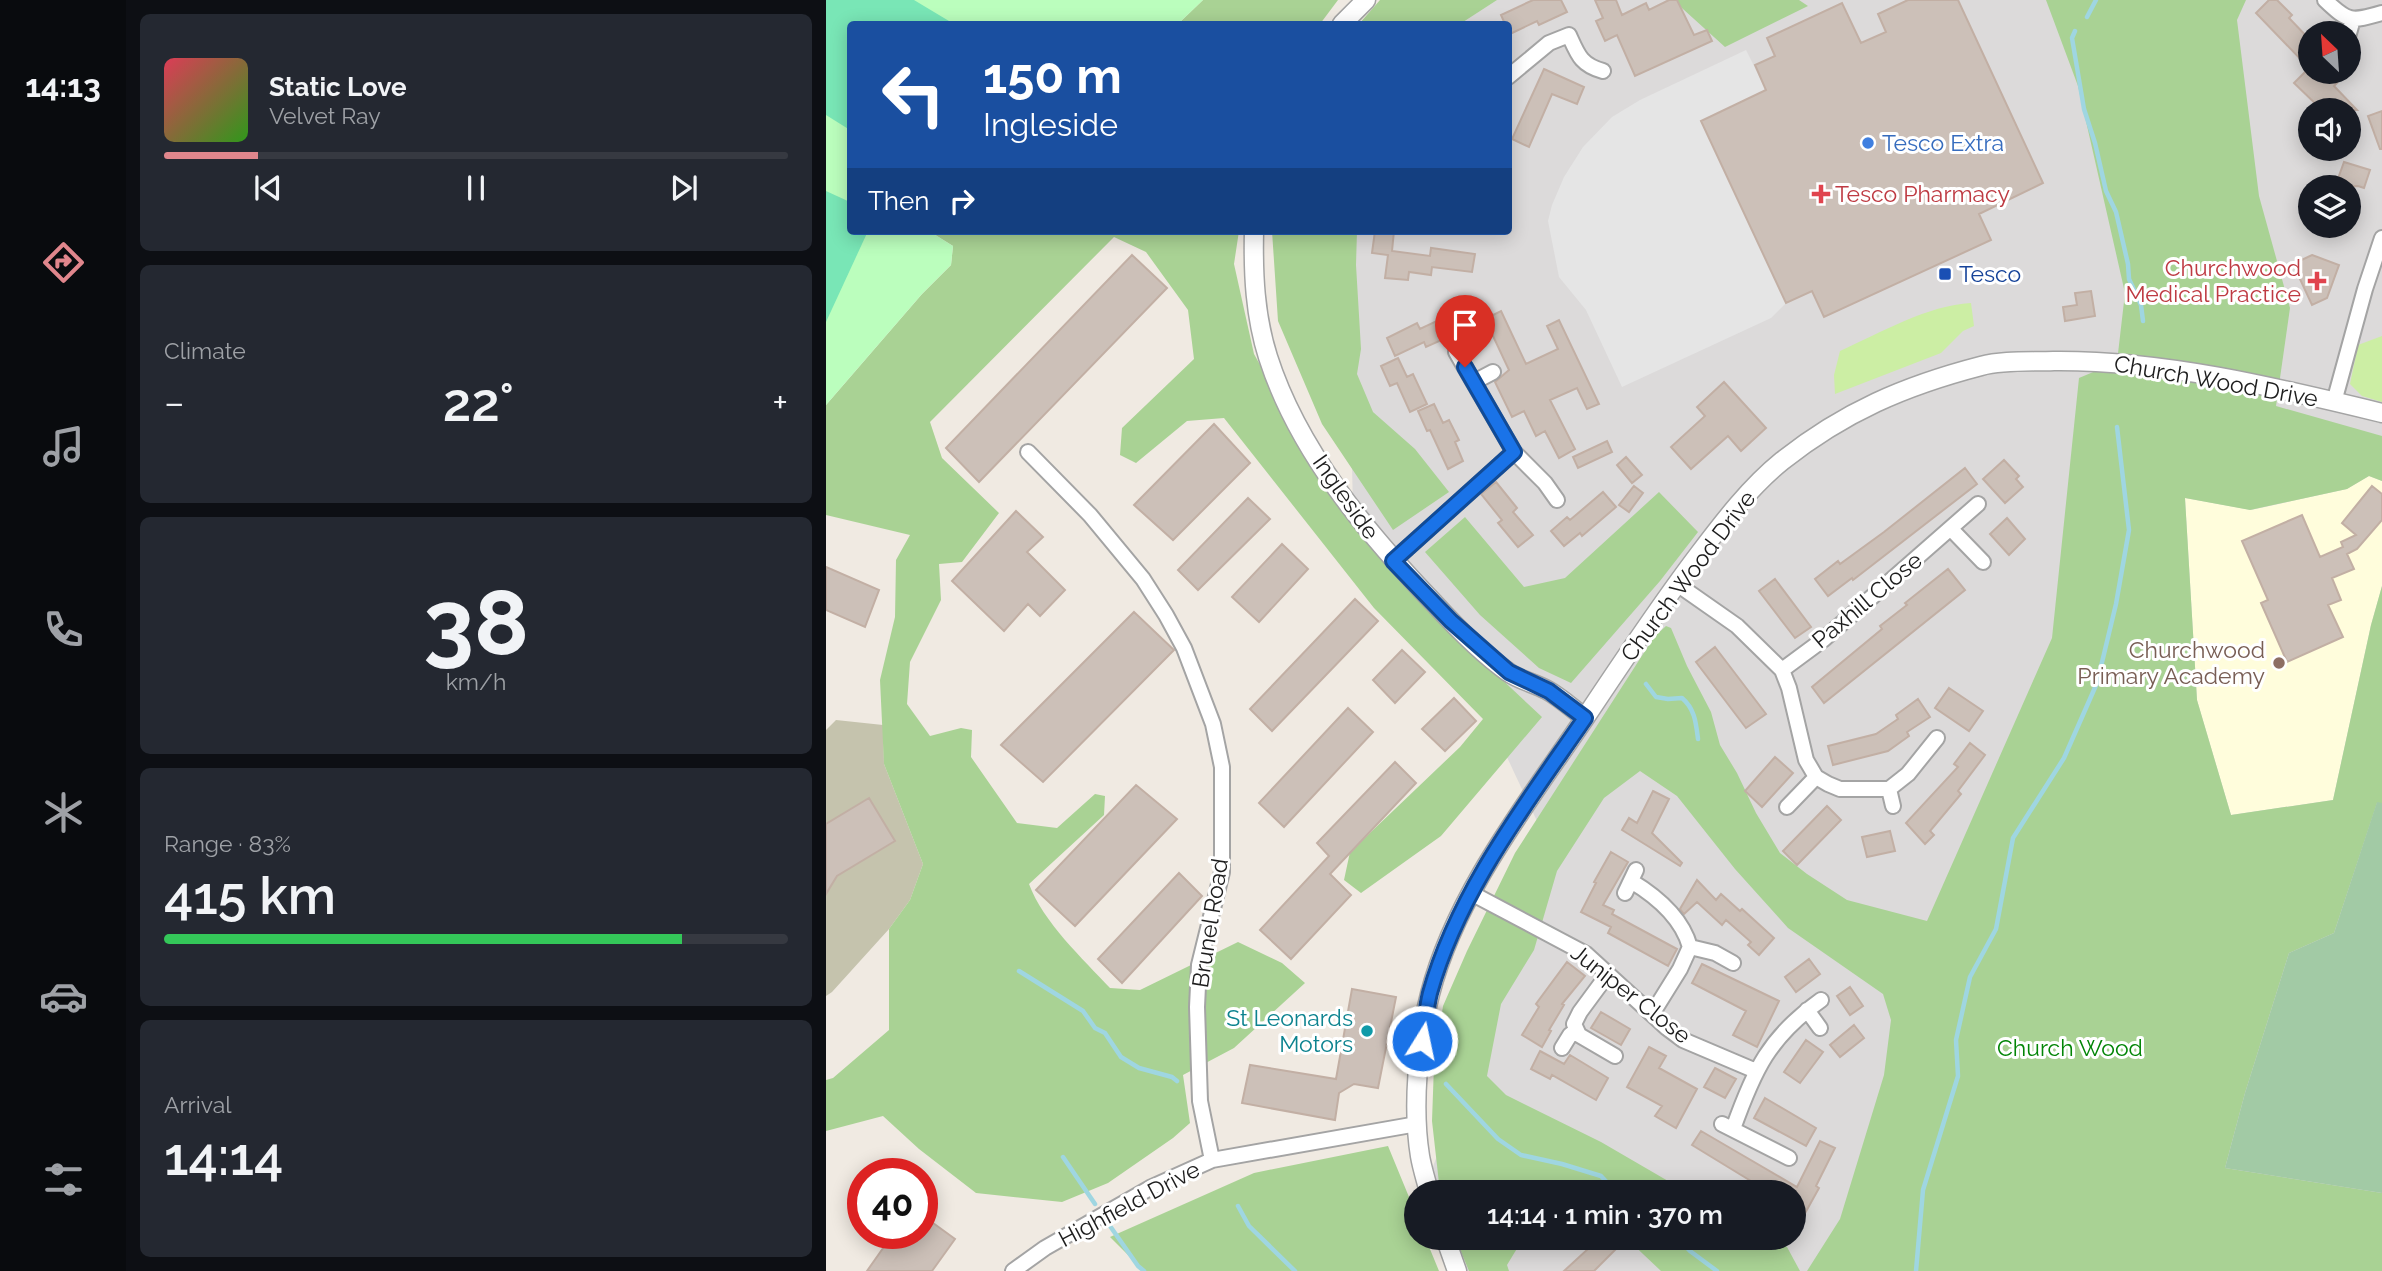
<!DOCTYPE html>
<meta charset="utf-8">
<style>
body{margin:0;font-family:Raleway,sans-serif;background:#242831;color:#f1f3f6;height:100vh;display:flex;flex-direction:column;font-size:26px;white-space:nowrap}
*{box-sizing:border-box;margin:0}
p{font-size:23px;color:#9ea1a6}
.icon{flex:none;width:38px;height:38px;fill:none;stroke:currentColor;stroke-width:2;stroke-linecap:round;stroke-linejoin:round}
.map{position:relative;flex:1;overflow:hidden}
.panel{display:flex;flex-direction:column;gap:14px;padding:14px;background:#0d0f14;width:700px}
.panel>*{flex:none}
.hud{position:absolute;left:21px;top:21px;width:665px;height:214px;border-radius:7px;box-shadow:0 4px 18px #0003;background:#1a4fa0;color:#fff;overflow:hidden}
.needle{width:46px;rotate:335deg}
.buttons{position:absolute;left:1472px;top:21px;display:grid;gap:14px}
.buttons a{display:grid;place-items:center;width:63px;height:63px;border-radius:50%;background:#171b24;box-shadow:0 4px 18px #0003;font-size:35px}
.speed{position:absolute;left:21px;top:1158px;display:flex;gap:14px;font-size:35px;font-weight:700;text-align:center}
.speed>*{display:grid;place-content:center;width:91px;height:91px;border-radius:50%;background:#171b24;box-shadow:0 4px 18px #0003;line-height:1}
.speed .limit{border:10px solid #d22;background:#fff;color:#111}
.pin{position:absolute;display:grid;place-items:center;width:60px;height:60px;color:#fff;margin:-72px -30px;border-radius:50% 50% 50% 0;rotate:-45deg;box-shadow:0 0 7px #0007}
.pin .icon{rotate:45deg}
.me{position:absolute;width:77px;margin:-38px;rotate:10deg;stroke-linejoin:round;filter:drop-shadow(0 0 5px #0008)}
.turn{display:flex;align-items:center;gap:24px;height:147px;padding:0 21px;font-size:32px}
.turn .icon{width:91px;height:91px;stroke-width:2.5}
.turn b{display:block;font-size:49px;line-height:60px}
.then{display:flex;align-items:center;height:66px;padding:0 21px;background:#0003;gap:14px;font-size:26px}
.big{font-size:52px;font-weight:600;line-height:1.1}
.panel .card{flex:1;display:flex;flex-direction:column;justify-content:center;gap:10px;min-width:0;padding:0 24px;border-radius:10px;background:#242831}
.panel .dial{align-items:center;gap:0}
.dial b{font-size:91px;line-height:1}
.song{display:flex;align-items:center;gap:21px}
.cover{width:84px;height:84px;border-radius:10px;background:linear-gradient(135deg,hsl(350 70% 55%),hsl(110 70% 35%))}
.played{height:7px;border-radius:4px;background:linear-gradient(90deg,#e0868c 15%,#363941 15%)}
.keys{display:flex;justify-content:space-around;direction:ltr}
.heat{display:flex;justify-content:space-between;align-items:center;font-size:38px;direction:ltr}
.charge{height:10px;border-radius:5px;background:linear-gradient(90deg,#34c759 83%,#363941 0)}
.trip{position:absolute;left:578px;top:1180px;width:402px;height:70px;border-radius:35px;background:#171b24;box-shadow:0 4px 18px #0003;font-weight:600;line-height:70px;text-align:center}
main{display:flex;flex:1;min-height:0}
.tabs{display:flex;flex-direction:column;width:126px;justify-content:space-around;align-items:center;background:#090b0e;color:#9ea1a6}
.tabs .icon{width:49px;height:49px}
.tabs .current{color:#e0868c}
.tabs b{font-size:32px;color:#f1f3f6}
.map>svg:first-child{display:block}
.residential{fill:#dcdada;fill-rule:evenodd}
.education{fill:#fffddc}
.construction{fill:#c5c3ad}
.grass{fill:#cceea4}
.forest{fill:#a9d294}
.cemetery{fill:#a2caa5}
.park{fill:#bbfebd}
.pitch{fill:#79e6b6}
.parking{fill:#e5e5e5}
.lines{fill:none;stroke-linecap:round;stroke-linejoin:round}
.stream{stroke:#9fd6e1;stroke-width:4.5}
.building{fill:#ccc0b8;stroke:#c2afa4;stroke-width:2}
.minor-casing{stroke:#a4a4a4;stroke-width:18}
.tertiary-casing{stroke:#a4a4a4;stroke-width:21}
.minor{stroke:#fff;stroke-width:14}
.tertiary{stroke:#fff;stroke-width:18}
.route-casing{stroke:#114b97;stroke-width:18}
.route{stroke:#1a73e8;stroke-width:12}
.shop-dot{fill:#3f7fe0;stroke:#fff;stroke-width:2.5}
.health-dot{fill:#e0444e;stroke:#fff;stroke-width:2.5}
.transit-dot{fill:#1a4fb4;stroke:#fff;stroke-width:2.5}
.education-dot{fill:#8d6e63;stroke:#fff;stroke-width:2.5}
.culture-dot{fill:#0f9aa8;stroke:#fff;stroke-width:2.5}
.labels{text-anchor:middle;stroke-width:6;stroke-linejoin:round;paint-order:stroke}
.shop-label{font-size:23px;fill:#366cbe;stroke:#fff;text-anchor:start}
.health-label{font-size:23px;fill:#be3a42;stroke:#fff;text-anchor:start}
.transit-label{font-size:23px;fill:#164399;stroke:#fff;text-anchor:start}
.street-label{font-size:23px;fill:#1d1d1d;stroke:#fff}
.education-label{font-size:23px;fill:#785e54;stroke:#fff;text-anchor:end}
.culture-label{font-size:23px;fill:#0d838f;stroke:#fff;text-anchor:end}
.park-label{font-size:23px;fill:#028506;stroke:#fff}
</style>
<main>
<nav class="tabs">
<b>14:13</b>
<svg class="icon current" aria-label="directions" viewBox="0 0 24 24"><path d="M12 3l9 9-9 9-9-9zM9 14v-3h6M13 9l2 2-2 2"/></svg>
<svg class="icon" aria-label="music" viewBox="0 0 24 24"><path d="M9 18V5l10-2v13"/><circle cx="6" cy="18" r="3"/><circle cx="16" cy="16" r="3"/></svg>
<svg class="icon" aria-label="phone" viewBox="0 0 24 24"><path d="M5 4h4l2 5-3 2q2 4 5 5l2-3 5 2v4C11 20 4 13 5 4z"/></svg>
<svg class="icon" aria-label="climate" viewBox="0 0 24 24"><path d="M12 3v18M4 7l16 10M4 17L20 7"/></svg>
<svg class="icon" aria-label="car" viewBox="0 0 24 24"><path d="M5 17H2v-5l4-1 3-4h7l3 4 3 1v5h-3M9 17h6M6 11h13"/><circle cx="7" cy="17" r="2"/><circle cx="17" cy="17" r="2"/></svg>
<svg class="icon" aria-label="filters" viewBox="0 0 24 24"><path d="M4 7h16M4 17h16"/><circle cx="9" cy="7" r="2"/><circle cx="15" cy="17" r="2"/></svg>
</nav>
<section class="panel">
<div class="card">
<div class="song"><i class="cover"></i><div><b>Static Love</b><p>Velvet Ray</p></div></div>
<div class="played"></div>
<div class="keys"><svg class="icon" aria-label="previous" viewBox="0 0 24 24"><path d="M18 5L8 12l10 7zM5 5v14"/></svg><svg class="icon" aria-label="pause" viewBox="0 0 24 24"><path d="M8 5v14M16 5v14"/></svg><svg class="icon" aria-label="next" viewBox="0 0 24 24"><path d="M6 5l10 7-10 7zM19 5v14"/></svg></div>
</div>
<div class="card"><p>Climate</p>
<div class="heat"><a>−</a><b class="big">22°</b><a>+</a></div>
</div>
<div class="card dial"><b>38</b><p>km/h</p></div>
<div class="card"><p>Range · 83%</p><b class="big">415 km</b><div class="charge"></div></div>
<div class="card"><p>Arrival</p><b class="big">14:14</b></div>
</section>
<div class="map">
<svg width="1556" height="1271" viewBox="0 0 1556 1271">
<rect width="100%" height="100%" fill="#f0eae2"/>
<!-- residential -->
<path class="residential" d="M651 0H1556V1271H628L619 1237H968V1192H607L603 1177 726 853 633 655 527 511 521 231H682V24H618ZM1484 33H1522V72H1484ZM1484 110H1522V149H1484ZM1484 187H1522V226H1484Z"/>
<!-- education -->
<path class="education" d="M1543 476 1556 481V586L1545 625 1507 800 1405 815 1371 700 1359 498 1425 510 1521 489Z"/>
<!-- construction -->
<path class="construction" d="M10 720 57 725 58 764 97 864 84 900 63 929 6 992 0 996V730Z"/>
<!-- grass -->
<path class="grass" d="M1145 303 1148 326 1137 331 1115 353 1009 394 1008 375 1014 351C1054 333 1102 305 1145 303Z
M1556 336V402L1536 396 1524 384 1532 345Z"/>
<!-- forest -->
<path class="forest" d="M377 0H512L494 24H352Z
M554 0H671L634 24H533Z
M847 0H973L982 6 899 47Z
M1220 0H1420L1411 20 1433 196 1464 308 1450 406 1556 436V481L1543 476 1521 489 1424 510 1359 498 1371 700 1405 815 1507 800 1545 625 1556 586V803H1551L1508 933 1463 953 1419 1093 1399 1168 1556 1193V1271H981L1014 1219 1058 1075 1065 1020 1057 994 962 928 909 869 851 796 814 771 778 798 731 871 708 950 675 1004 661 1076 680 1095 775 1142 861 1192H614L606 1121 608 1065 617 1006 641 951 689 853 828 637 840 626 845 628 861 666 885 712 894 745 911 773 930 813 954 853 981 874 1021 900 1101 921 1226 638 1253 378 1291 362 1299 293 1252 86Z
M103 231H413L408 264 428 354 512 505 606 614 716 717 615 836 535 893 518 880 524 852 634 747 657 719 548 608 398 418 361 421 310 463 294 455 296 428 368 359 362 310 320 252 288 237 104 422 116 458 173 513 136 562 113 564 115 600 84 662 81 704 104 736 135 728 146 730 145 757 191 823 231 828 269 794 279 796 278 815 203 884C217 922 257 959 284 988L314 990 412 942 456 963 479 983 408 1048 357 1075 364 1123 347 1138 282 1183 236 1202 150 1193 93 1149 57 1116 0 1131V1080L7 1078 63 1030V929L84 900 97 864 58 764 54 680 69 617 70 560 84 535 0 515V405L96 294 125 265 127 246Z
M446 231H531L530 265 535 349 531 374 547 412 589 449 623 492 567 530 496 424 452 321Z
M833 492 872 532 834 581 745 683 713 668 654 615 599 552 639 517 698 587 739 578Z
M562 1146 590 1214V1237H599L613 1271H318L284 1237 428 1173Z
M629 1237H698L681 1265 683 1271H643Z
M799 1237H944L961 1247 974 1271H835Z"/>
<!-- cemetery -->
<path class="cemetery" d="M1551 802 1556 803V1193L1399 1168 1419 1093 1463 953 1508 933Z"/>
<!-- park -->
<path class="park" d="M0 0H377L352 24H24V231H103L127 246 125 265 96 294 0 405Z"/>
<!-- pitch -->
<path class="pitch" d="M0 0H88L128 24H24V130L0 115Z
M0 191 24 202V231H42L0 322Z"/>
<!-- parking -->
<path class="parking" d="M920 50 940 90 875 121 960 303 945 318 796 387 760 310 733 277 722 221 726 205 738 177 757 147 786 117 814 100Z"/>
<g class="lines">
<!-- stream -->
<path class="stream" d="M1261 17 1270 0
M1249 31 1246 38 1258 109 1269 143 1280 191 1290 212 1302 264 1303 279 1315 305 1317 321
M820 684 830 697 842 699 856 698C869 709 870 723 872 739
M193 971 257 1011 269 1028 279 1033 295 1057 313 1068 346 1077 351 1081
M620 1084 672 1139 695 1155 736 1164 775 1176 790 1192
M237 1157 269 1204
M412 1206 423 1226 469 1271
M284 1226 312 1266 318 1271
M851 1237 864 1251 891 1271
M1090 1271 1097 1190 1132 1076 1130 1040 1144 977 1170 929 1187 838 1238 758 1271 683 1290 604 1303 530 1291 427"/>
</g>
<!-- building -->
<path class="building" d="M707 0H735L741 12 713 25 711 21 684 34 682 24H679L675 15Z
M769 0H790L796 15 820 3 823 10 843 0H851L868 35 881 30 886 41 809 76 791 35 779 41 770 21 777 18Z
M1082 0H1132L1217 183 1153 214 1165 240 998 317 986 291 960 303 875 121 940 90 929 65 949 56 941 38 1016 3 1035 43 1060 32 1052 14Z
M1443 0H1451L1466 15 1463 18 1484 40V69L1430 13Z
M718 69 758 87 751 104 726 94 703 147 686 139Z
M1479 72H1500L1511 83 1508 86 1531 110H1496L1468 83Z
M1556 111V149H1554L1542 116Z
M1518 162 1544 170 1538 188 1532 186 1509 187Z
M549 231H568L566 251 604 256 605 248 649 254 646 272 606 267 605 275 583 272 582 280 559 278 562 255 546 253Z
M306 255 341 288 153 482 120 448Z
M1486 255 1513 265 1501 298 1486 305 1467 264Z
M1265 291 1269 316 1239 321 1237 307 1251 305 1249 293Z
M632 311 640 329 600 347 598 342 569 356 561 338 591 323 594 329Z
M675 311 700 364 732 349 721 326 733 320 773 404 761 409 751 388 724 400 749 449 733 458 719 431 710 436 698 411 686 417 669 382 683 370 659 319Z
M572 358 581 377 587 374 601 404 584 412 571 383 564 386 555 366Z
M898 382 940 428 915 451 902 436 865 469 845 447 879 416 871 407Z
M608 404 617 423 623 420 633 440 629 442 637 461 622 469 604 430 601 431 592 411Z
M388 424 424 463 347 540 308 505Z
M781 441 786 452 752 468 747 457Z
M800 457 816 475 806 483 791 465Z
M1178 460 1193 476 1190 479 1197 487 1179 503 1157 479Z
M1139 468 1151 484 1027 580 1026 578 1002 596 989 579 1012 561 1014 564 1058 532Z
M670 482 691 508 687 512 707 535 692 547 672 523 676 520 655 494Z
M808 486 817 493 803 512 793 505Z
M1546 486 1556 494V520L1531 549 1521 554 1528 569 1506 578 1515 600 1502 605 1517 637 1461 662 1435 603 1442 600 1416 541 1476 515 1494 557 1517 547 1515 542 1530 535 1516 523Z
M777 492 790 507 756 536 754 533 738 546 725 531 741 517 744 520Z
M422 498 444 519 372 590 352 570Z
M190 511 217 537 201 552 239 590 214 616 202 604 178 631 126 581Z
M1181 518 1199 539 1183 555 1164 534Z
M456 544 482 569 433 622 406 597Z
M0 567 53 590 39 627 0 610Z
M1122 569 1139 590 998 703 986 687 1056 629 1054 626 1081 605 1079 603Z
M949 579 985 627 969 638 933 591Z
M529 599 552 621 446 731 424 709Z
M308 612 348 650 217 782 175 745Z
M889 647 940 714 920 728 870 662Z
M576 650 599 672 569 703 547 680Z
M1123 688 1157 711 1143 731 1109 708Z
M628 698 650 721 619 751 596 729Z
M1092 699 1104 717 1081 732 1083 736 1062 751 1007 765 1002 746 1050 734 1072 719 1070 715Z
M522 708 547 732 458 827 433 803Z
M1144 743 1159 755 1132 791 1135 794 1104 831 1108 835 1099 844 1080 823 1132 767 1128 764Z
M949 757 967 773 936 807 919 791Z
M569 762 590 783 504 874 525 895 465 959 434 930 503 856 491 843Z
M310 785 351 819 249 926 210 890Z
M827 791 843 799 826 833 856 863 854 866 796 830 803 818 811 823Z
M43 798 69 841 11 876 0 894V824Z
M1001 806 1015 820 971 865 957 851Z
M1064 831 1069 851 1041 857 1036 837Z
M785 852 802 862 777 905 788 910 786 914 851 949 842 966 782 933 785 927 755 912 770 883 768 882Z
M353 873 376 896 296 983 272 959Z
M871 880 890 900 895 894 914 911 916 909 948 938 933 955 922 945 925 942 900 920 896 925 871 902 858 914 854 909Z
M983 959 994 974 970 992 959 977Z
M741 962 759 976 736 1004 738 1005 723 1030 725 1031 716 1047 696 1035 713 1007 710 1004Z
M876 964 953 1001 931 1047 907 1035 920 1011 866 983Z
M1024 987 1037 1006 1024 1015 1011 996Z
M526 989 570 997 552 1088 528 1084 513 1093 509 1120 416 1103 424 1065 510 1079Z
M775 1012 804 1029 795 1045 765 1028Z
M1028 1025 1038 1038 1014 1057 1004 1045Z
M980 1040 997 1052 974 1083 958 1072Z
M823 1047 840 1056 833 1068 871 1089 850 1128 829 1116 836 1106 801 1087Z
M714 1051 738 1064 744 1055 782 1078 770 1100 726 1075 724 1079 705 1069Z
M889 1068 910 1079 899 1098 878 1087Z
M939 1098 990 1128 980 1146 928 1118Z
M875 1131 971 1187 994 1141 1009 1148 990 1186 993 1188 977 1217 968 1212V1192H943L866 1145Z
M96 1215 129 1239 106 1271H41L67 1234H96Z
M775 1237H787L794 1245 768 1271H738Z"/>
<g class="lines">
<defs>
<path id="minor" d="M1499 0C1522 22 1525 22 1556 13
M1522 37 1527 19
M682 77 723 43 743 35C752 55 755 65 777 71
M630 352 688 452 719 483 731 500
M648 382 667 372
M1508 402 1539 289 1556 238
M202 452 264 515 317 579 340 615 358 648 387 724 396 767V872L373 965 371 1007 374 1101 386 1160
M1125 529 1157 562
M567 561 688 452
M851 584 911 626 956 670 963 688 980 760 990 777 1002 784 1014 789H1063L1082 774 1111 738
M956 670 998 639 1152 504
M1063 789 1067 806
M961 807 990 777
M805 881C830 896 856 918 864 947L854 969 826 1014
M645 893 760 954 841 1028 857 1040 930 1071
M799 893 810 870
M864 947 889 953 907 963
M782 974 754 1012 748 1024 753 1035 789 1056
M981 1010 994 1028
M736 1048 744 1035 749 1031
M896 1124 963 1158
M907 1129C928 1070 943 1037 995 1000
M187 1271 219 1248 324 1188 386 1160 591 1124"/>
<path id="tertiary" d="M516 24 540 0
M428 231C427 274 429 316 442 357 472 451 541 533 608 603 629 626 656 654 682 672 693 680 708 683 721 690 734 697 747 709 759 718
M603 1192C600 1180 596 1168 594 1156 586 1107 592 1042 604 994 631 889 708 795 767 706 801 655 835 604 873 554 898 521 924 487 956 461 1018 412 1078 386 1155 366 1178 360 1204 362 1228 361 1338 360 1449 387 1556 413
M619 1237 631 1271"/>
</defs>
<!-- minor casing -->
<use href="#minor" class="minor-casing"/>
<!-- tertiary casing -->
<use href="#tertiary" class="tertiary-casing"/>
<!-- minor -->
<use href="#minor" class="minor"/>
<!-- tertiary -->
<use href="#tertiary" class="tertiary"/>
</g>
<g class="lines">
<defs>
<path id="route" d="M596 1041C599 1025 600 1009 604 993 632 892 700 804 759 718L723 691 683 672 625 621 567 561 688 452 639 367"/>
</defs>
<!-- route casing -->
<use href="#route" class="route-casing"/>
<!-- route -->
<use href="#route" class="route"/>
</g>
<!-- markers -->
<circle class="shop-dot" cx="1042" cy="143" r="7"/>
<g class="health-dot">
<path d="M991.5 183.5h7v7h7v7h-7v7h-7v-7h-7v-7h7z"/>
<path d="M1487.5 270.5h7v7h7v7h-7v7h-7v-7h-7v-7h7z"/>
</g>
<rect class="transit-dot" x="1112" y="267" width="14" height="14" rx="3.5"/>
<circle class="education-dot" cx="1453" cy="663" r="7"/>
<circle class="culture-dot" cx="541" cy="1031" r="7"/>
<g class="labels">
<!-- shop labels -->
<g class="shop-label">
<text x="1056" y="151">Tesco Extra</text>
</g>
<!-- health labels -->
<g class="health-label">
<text x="1009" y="202">Tesco Pharmacy</text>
<text x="1475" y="276" text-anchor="end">Churchwood<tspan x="1475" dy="26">Medical Practice</tspan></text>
</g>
<!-- transit labels -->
<g class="transit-label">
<text x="1133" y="282">Tesco</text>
</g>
<!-- street labels -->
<g class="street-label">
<text transform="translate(1390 381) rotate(10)" y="8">Church Wood Drive</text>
<text transform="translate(520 497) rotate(55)" y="8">Ingleside</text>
<text transform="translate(862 576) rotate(-53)" y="8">Church Wood Drive</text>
<text transform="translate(1041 600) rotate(-40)" y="8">Paxhill Close</text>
<text transform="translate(384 923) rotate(-81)" y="8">Brunel Road</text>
<text transform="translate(805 994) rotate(38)" y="8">Juniper Close</text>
<text transform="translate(303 1204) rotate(-28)" y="8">Highfield Drive</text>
</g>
<!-- education labels -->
<g class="education-label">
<text x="1439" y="658">Churchwood<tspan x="1439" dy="26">Primary Academy</tspan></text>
</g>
<!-- culture labels -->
<g class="culture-label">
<text x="527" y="1026">St Leonards<tspan x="527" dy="26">Motors</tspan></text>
</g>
<!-- park labels -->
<g class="park-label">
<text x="1244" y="1056">Church Wood</text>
</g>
</g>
</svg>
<div class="buttons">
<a><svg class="needle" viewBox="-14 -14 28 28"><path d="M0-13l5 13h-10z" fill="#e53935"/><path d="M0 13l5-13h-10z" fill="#9ea1a6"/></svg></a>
<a><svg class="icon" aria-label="sound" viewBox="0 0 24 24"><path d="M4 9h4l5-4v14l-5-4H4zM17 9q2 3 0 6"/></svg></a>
<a><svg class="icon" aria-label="layers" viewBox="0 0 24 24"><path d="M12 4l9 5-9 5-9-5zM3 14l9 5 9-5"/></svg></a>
</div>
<div class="speed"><div class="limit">40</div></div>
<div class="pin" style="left:639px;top:367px;background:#d93025"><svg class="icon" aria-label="arrive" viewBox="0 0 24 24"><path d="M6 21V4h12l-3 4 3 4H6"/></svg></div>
<svg class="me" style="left:596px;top:1041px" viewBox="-20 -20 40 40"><circle r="17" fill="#1a73e8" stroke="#fff" stroke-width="3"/><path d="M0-11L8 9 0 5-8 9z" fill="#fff"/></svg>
<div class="trip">14:14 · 1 min · 370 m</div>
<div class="hud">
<div class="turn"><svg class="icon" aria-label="left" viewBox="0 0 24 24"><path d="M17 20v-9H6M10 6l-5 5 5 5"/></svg><div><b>150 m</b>Ingleside</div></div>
<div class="then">Then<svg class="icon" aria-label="right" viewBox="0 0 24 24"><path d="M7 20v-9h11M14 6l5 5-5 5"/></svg></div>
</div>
</div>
</main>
